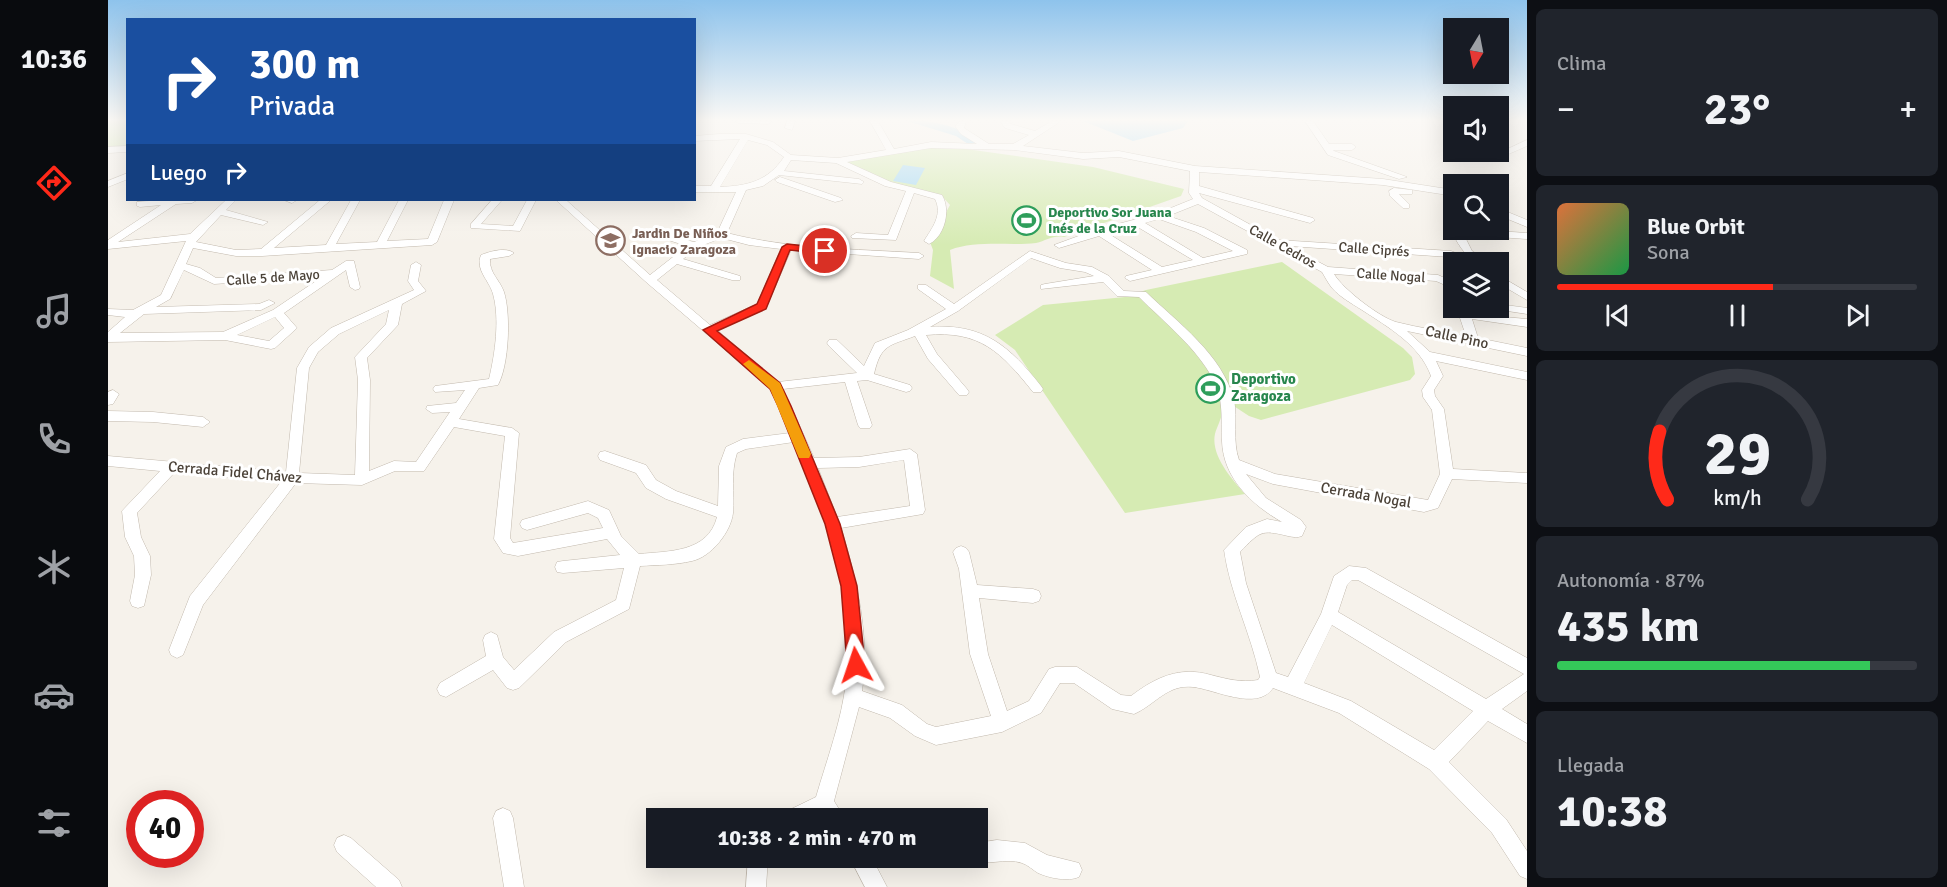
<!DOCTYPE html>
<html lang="es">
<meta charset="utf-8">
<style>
body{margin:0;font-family:Signika,sans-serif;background:#20242c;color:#f1f3f6;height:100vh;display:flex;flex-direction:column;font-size:22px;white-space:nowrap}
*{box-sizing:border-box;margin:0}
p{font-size:20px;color:#9ea1a6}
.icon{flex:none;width:33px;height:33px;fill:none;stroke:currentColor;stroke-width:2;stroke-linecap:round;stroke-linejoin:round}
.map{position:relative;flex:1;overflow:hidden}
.side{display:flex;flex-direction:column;gap:9px;padding:9px;background:#0d0f14;width:420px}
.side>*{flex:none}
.hud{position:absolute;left:18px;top:18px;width:570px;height:183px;border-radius:0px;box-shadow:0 6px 24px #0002;background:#1a4fa0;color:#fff;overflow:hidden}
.needle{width:39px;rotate:190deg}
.fabs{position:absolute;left:1335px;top:18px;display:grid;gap:12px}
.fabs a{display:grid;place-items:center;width:66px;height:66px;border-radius:0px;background:#171b24;box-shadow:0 6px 24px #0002;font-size:30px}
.speed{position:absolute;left:18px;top:790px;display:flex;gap:12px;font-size:30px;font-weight:700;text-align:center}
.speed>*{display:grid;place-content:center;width:78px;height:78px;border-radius:50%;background:#171b24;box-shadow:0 6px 24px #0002;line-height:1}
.speed .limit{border:9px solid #d22;background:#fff;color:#111}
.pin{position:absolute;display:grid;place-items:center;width:51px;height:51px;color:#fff;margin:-26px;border:3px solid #fff;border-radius:50%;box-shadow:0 2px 6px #0007}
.me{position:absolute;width:66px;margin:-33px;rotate:355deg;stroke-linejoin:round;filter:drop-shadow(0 0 4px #0008)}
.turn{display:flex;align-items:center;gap:21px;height:126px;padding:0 24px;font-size:27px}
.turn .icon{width:78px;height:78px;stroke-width:2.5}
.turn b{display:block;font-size:42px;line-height:51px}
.then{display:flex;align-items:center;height:57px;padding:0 24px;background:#0003;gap:12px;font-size:22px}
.big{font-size:45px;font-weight:800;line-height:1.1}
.side .card{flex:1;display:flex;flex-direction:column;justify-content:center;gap:9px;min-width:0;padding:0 21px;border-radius:9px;background:#20242c}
.side .dial{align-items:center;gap:0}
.dial svg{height:156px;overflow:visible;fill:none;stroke:#363941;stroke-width:7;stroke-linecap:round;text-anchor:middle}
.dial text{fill:#f1f3f6;stroke:none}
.song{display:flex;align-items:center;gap:18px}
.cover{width:72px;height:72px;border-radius:9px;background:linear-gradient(135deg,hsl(20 70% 55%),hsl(140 70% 35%))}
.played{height:6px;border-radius:3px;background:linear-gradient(90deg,#ff2919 60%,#363941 60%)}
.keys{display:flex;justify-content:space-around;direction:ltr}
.heat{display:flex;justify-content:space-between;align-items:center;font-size:33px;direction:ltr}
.charge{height:9px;border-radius:4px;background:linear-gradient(90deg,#34c759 87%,#363941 0)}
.trip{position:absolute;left:538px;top:808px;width:342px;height:60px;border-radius:0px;background:#171b24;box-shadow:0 6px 24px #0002;font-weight:800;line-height:60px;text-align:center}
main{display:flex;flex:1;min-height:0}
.menu{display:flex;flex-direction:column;width:108px;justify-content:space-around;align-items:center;background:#090b0e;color:#9ea1a6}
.menu .icon{width:42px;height:42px}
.menu .current{color:#ff2919}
.menu b{font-size:27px;color:#f1f3f6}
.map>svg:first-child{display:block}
.green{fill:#d6ebb3}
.water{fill:#a7daf3}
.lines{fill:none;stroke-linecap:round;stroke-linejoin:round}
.river{fill:#a7daf3;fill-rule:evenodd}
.minor-casing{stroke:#c2b9ad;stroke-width:1}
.minor{fill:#fff;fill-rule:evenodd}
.route{fill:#ff2919;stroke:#a61b10;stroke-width:1.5}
.slow{fill:#f59e0b}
.labels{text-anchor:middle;stroke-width:6;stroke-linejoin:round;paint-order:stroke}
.far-leisure-label{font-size:14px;font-weight:bold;fill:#27864d;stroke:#fff;text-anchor:start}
.far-education-label{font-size:14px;font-weight:bold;fill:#785e54;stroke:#fff;text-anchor:start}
.far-street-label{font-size:14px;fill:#4b4238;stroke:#fff}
.street-label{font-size:15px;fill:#4b4238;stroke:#fff}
.leisure-label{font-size:15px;font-weight:bold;fill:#27864d;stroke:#fff;text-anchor:start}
</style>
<main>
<nav class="menu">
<b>10:36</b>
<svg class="icon current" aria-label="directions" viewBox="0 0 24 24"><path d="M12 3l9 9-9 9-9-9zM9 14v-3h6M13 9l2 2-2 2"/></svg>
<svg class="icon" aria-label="music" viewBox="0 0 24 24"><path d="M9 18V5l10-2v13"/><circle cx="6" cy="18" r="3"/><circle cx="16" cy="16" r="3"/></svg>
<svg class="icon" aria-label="phone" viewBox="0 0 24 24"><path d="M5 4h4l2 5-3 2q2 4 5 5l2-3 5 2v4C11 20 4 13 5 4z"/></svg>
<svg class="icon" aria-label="climate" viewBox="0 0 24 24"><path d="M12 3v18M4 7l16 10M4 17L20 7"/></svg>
<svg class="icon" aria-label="car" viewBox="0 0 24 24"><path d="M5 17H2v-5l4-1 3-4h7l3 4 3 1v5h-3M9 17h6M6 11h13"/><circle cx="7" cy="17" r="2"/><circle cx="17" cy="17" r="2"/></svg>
<svg class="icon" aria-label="filters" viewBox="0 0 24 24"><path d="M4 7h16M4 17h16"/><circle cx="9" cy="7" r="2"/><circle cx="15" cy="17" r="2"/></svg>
</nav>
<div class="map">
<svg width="1419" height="887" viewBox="0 0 1419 887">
<rect width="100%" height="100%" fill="#f6f2eb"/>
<!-- green -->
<path class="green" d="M0 121H19V148L0 149Z
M818 147 851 148 985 167 1076 189 1073 196 956 237C945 235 938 241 928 243 901 246 868 240 842 250L846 289 822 276 825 250 822 242 842 205 833 195 771 179 732 161Z
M1174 262 1295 348 1304 357 1307 374 1302 380 1153 420 1141 416 1112 397C1116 411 1114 416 1109 428 1098 451 1124 479 1137 494L1017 513 907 350 887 335 935 305 1017 297 1038 290Z"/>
<!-- water -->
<path class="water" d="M975 121H1080L1075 128 1025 141Z
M795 165 817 168 808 185 785 181Z"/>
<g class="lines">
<!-- river -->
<path class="river" d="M799 121C820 119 854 126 870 142L860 144 848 136Z"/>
<defs>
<path id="minor" d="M627 121H663L664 122 660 124 631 123Z
M679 121H687L684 130 677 128Z
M762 121H770L786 149 823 142 869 144 853 134 847 126 852 121H858L856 128 881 144H905L921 135 897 128 892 121H900L903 124 927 131 944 121H953L915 146 975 153 1011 151 1087 166 1275 179 1346 190V196L1275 185 1091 172V186L1205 218 1207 220 1202 223 1091 193 1094 198 1170 240 1343 251 1365 260 1366 262H1353L1341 257 1181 246 1220 267 1330 275 1346 282V289L1328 281 1226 274C1235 289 1271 317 1288 322 1311 328 1335 331 1358 336L1351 315 1353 313 1419 319V327L1364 319 1370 338 1419 348V356L1299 331 1322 352 1419 372V380L1328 361 1335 376 1326 390 1327 396 1336 409 1345 469 1419 473V483L1344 479 1330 508 1316 512 1165 484 1138 474 1158 498 1193 520 1198 527 1194 536C1188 538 1186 537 1180 536 1152 529 1152 532 1132 552L1138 583 1168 673 1180 677 1213 614 1226 576 1241 566 1258 568 1419 658V691L1394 709 1419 724V743L1380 721 1341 762 1398 819 1419 851V879L1412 876 1384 833 1321 769 1231 713 1165 688C1149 712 1106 689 1085 687 1059 684 1047 705 1026 714L1004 709 966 683H952L933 713 894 732 828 745 807 736 782 718 751 707 726 801 737 819H715L713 815 705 819H674L677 812 708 797C719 759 734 720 738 681 748 599 717 514 686 442L638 449 629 453C622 475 627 492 625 513 623 532 603 557 584 561 567 565 549 565 532 566L521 609 458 642 411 688 405 690 399 688 385 670 338 697 332 695 329 689 332 683 378 656 375 640 377 635 383 632 389 635 395 657 406 670 446 632 508 600 516 568 455 573 449 572 447 567 449 562 455 561 512 555 499 539 410 556 395 553 386 539 397 436 346 427 316 471H287L254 485 188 483 95 605 75 655 69 658 63 655 61 650 82 596 173 482 67 472 29 513 33 537 42 556 43 575 36 606 30 608 24 606 22 601 27 575 26 556 17 537 14 511 52 471 0 466V456L178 472 189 368 201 347 223 328 306 290 300 281 303 265 308 262 313 265 310 281 318 291 294 304 290 325 259 358 262 380 261 471 286 461 308 462 342 412 324 413 318 409 319 406 348 403 357 390 327 392 325 389 327 386 381 379C387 354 392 319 385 294 381 280 367 270 373 255 383 251 398 247 406 253L401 256 382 259C381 273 392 280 396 292 403 314 401 365 390 385L371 388 351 419 404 428 411 433 402 538 405 543 495 528 490 518 480 513 419 530 414 528 412 524 414 520 480 501 501 510 513 536 531 554C560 551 600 553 609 517L558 499 538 488 528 473 492 460 490 456 492 452 497 451 538 465 548 480 568 491 610 506 611 466 618 447 635 439 682 433 662 388 538 282 448 200H458L542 275 579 246 557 239V235L586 242 609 233 628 192H586V186H603L632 139 586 141V136L611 134H638L665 142 683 155 730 158 778 150ZM640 140 659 145 676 157C660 181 640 186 612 187ZM823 148 907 150 975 159 1011 157 1082 171 1081 193 1085 199 1048 214 987 230 946 245 951 248 991 236 1044 270 1018 276 1017 278 1022 281 1139 254V250L1096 228 1060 216 1090 204 1214 272C1217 277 1220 283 1224 288 1232 297 1243 303 1254 310 1280 327 1312 345 1323 376L1314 390 1315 397 1324 410 1332 474 1320 500 1167 474 1131 460C1124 440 1130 419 1126 400 1115 355 1069 322 1038 292L1016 291 1001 276 984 267 958 263 922 251 846 304 818 285H810V289L838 309 800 330 767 343 756 366 729 340H721L719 343 721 346 749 373 670 382 609 330 658 308 683 250 811 259 816 256 811 253C747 249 681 249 619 233L638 190 655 186 671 175 754 184 756 182 751 179 676 171 683 160 728 163 777 186 798 191 780 235 748 233 743 236 744 238 788 240 806 193 827 199C835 215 824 228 816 241L821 244C837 236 843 210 834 195L783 182 739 162ZM1051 219 1088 232 1125 251 1095 258 1037 223ZM1028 226 1085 260 1054 267 1001 234ZM614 238 641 245 673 249 649 304 602 325 549 280 569 264 624 280H632V276L575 259 590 247ZM923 258 952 268 977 272 986 276 937 284 933 285V289L995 282 1009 296 1031 297C1056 322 1088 347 1105 379 1116 399 1113 419 1114 441 1115 478 1144 505 1174 522L1159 519 1138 527 1116 550C1122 594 1143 633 1152 677L1150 680C1133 683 1119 679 1103 675 1072 666 1048 677 1023 696L1013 695 969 667H947L941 669 921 701 899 711 880 654 871 598 925 603 931 601 933 596 931 591 925 589 869 585 861 552 858 548 853 546 848 548 845 552 851 569 862 654 883 716 828 727 819 724 794 705 754 691C762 636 749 581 733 528L815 514 817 510 809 454 802 449 751 457 706 458 675 389 737 382 750 425 752 428H762L764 425 749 381 759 380 798 392 802 391 804 388 802 385 766 374C773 344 781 346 807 336L820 359 851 395H859L861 392 859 389 829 354 818 335C872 330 893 352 925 392H933L935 389 933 386C902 347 876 323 822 327L850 311ZM281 310 278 324 247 357 250 380 247 475 191 473 201 368 210 352 231 334ZM796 460 802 506 729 517 710 468 751 467ZM1244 580H1250L1416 674 1378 699 1230 612 1239 585ZM1224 625 1365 711 1326 750 1243 701 1196 683Z
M1197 121H1205L1221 144H1244L1248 147 1244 150H1225L1226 151 1299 177 1291 179 1220 155Z
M1419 140V146L1396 156 1389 154Z
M20 146V152L0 153V147Z
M20 173V179L0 187V181Z
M672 177 733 198 735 200 727 202 669 182 667 180Z
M1286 188 1304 190V194H1291L1301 204V208H1295L1282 196 1281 191Z
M54 200H89L84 203 68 204 10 242 82 234 118 200H128L118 210 160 222 155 225 113 215 88 242 128 250 153 249 212 200H223L166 248 218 245 243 200H252L228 244 269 242 291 200H300L279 241 320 239 336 200H346L329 242 324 245 154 256H128L85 248 78 264 92 268 108 278 224 270 238 261H246L252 287 251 289 247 290 242 287 238 270 176 313 189 328 167 348 163 349 117 340 0 342V332L17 317 0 315V309L25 310 53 295 78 241 0 249V240L53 205 32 207 29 206V202ZM76 270 106 284 214 277 165 310 115 332 12 333 36 314 153 310 167 303 161 300 151 304 48 307 62 299ZM167 317 176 328 161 341 129 335Z
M176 200H189L184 203Z
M384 200H394L373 224 405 226 419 200H428L412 231 363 228V224Z
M1390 208 1419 220V227L1390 215Z
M1376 230 1419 233V239L1376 236 1358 239 1364 251 1383 262C1364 264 1356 254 1347 238L1356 233Z
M1390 275 1419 292V300L1390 283Z
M1390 304 1419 308V314L1386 309 1385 308H1390Z
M5 390 11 394 5 404 0 405V392Z
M0 411 45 412 95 417 102 422 95 427 45 422 0 421Z
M395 808 402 811 405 818 416 887H396L385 818 388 811Z
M236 835 243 838 291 880 294 887H268L229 852 226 845 229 838Z
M889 840 917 843 939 855 971 863 974 870 971 877C960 882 941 878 930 873 925 870 920 865 914 863 897 857 878 867 863 860L862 858H870V843Z
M640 858H660L658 887H638Z
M742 858H764L779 887H757Z"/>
</defs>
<!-- minor casing -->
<use href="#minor" class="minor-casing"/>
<!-- minor -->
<use href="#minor" class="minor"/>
</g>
<!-- sky -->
<linearGradient id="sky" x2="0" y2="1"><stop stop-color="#8ec3ec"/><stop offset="0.49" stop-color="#fbf9f6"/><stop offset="1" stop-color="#fbf9f6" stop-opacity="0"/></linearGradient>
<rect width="1419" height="245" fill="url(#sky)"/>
<!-- route -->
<path class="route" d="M679 244 717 248 723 251 717 254 682 250 658 309 609 331 672 383 683 406 732 524 749 586 757 665 754 671 748 673 742 671 739 665 733 586 717 524 670 406 662 389 595 330 649 304 674 247Z"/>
<!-- slow -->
<path class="slow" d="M641 360 672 383 703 454 701 458H691L662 389 635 364Z"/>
<!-- icons -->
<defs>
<symbol id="stadium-ring" viewBox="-11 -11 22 22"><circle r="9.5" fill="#fff" stroke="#2e9e5b" stroke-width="1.5"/><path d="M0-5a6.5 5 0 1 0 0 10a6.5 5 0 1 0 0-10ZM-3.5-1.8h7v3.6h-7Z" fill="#2e9e5b"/></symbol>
<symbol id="school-ring" viewBox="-11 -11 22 22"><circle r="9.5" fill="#fff" stroke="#8d6e63" stroke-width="1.5"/><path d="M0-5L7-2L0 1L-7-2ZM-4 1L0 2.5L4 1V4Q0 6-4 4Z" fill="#8d6e63"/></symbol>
</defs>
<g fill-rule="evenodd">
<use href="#stadium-ring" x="902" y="204" width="33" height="33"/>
<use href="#school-ring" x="486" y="224" width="33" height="33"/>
<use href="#stadium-ring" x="1086" y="372" width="33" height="33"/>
</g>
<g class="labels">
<!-- far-leisure labels -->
<g class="far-leisure-label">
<text x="940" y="217">Deportivo Sor Juana<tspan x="940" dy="16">Inés de la Cruz</tspan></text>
</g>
<!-- far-education labels -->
<g class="far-education-label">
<text x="524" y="238">Jardin De Niños<tspan x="524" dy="16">Ignacio Zaragoza</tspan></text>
</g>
<!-- far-street labels -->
<g class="far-street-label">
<text transform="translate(1175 246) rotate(29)" y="5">Calle Cedros</text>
<text transform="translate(1266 249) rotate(4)" y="5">Calle Ciprés</text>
<text transform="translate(1283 275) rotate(4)" y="5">Calle Nogal</text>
<text transform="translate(165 277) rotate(-4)" y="5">Calle 5 de Mayo</text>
</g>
<!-- street labels -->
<g class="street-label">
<text transform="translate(1349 337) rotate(12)" y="5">Calle Pino</text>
<text transform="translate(127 472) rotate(5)" y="5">Cerrada Fidel Chávez</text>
<text transform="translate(1258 495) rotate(10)" y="5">Cerrada Nogal</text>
</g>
<!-- leisure labels -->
<g class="leisure-label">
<text x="1123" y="384">Deportivo<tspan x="1123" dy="17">Zaragoza</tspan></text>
</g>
</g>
</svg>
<div class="fabs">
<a><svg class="needle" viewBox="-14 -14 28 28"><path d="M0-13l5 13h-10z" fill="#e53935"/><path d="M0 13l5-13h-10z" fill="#9ea1a6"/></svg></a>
<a><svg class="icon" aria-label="sound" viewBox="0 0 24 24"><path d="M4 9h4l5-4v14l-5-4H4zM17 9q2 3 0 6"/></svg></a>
<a><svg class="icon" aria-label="search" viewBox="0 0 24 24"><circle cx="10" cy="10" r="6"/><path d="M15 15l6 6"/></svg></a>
<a><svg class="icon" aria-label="layers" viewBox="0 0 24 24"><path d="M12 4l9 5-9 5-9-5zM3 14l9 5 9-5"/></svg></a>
</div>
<div class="speed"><div class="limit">40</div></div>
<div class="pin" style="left:717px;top:251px;background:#d93025"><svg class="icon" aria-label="arrive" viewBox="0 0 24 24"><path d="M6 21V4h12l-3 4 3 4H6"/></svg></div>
<svg class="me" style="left:748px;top:665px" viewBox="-20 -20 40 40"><path d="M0-17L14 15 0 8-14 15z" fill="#ff2919" stroke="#fff" stroke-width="4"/></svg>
<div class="trip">10:38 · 2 min · 470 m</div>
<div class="hud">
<div class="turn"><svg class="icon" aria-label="right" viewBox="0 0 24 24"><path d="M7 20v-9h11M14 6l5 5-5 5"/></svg><div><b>300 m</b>Privada</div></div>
<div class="then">Luego<svg class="icon" aria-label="right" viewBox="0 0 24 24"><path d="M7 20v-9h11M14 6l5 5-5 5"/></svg></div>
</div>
</div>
<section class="side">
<div class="card"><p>Clima</p>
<div class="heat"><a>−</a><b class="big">23°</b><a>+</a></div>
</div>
<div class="card">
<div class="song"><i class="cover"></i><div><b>Blue Orbit</b><p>Sona</p></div></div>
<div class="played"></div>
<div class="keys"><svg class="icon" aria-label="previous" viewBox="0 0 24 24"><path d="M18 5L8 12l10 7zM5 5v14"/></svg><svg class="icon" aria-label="pause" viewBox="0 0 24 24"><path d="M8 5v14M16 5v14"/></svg><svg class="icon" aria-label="next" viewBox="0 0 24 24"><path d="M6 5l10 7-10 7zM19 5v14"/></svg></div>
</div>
<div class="card dial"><svg viewBox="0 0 100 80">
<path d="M14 69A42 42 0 1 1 86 69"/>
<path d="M14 69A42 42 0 0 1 10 34" stroke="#ff2919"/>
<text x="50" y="56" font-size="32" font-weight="700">29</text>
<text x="50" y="72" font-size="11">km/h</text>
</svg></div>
<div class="card"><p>Autonomía · 87%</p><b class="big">435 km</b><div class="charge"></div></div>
<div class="card"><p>Llegada</p><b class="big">10:38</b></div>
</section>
</main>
